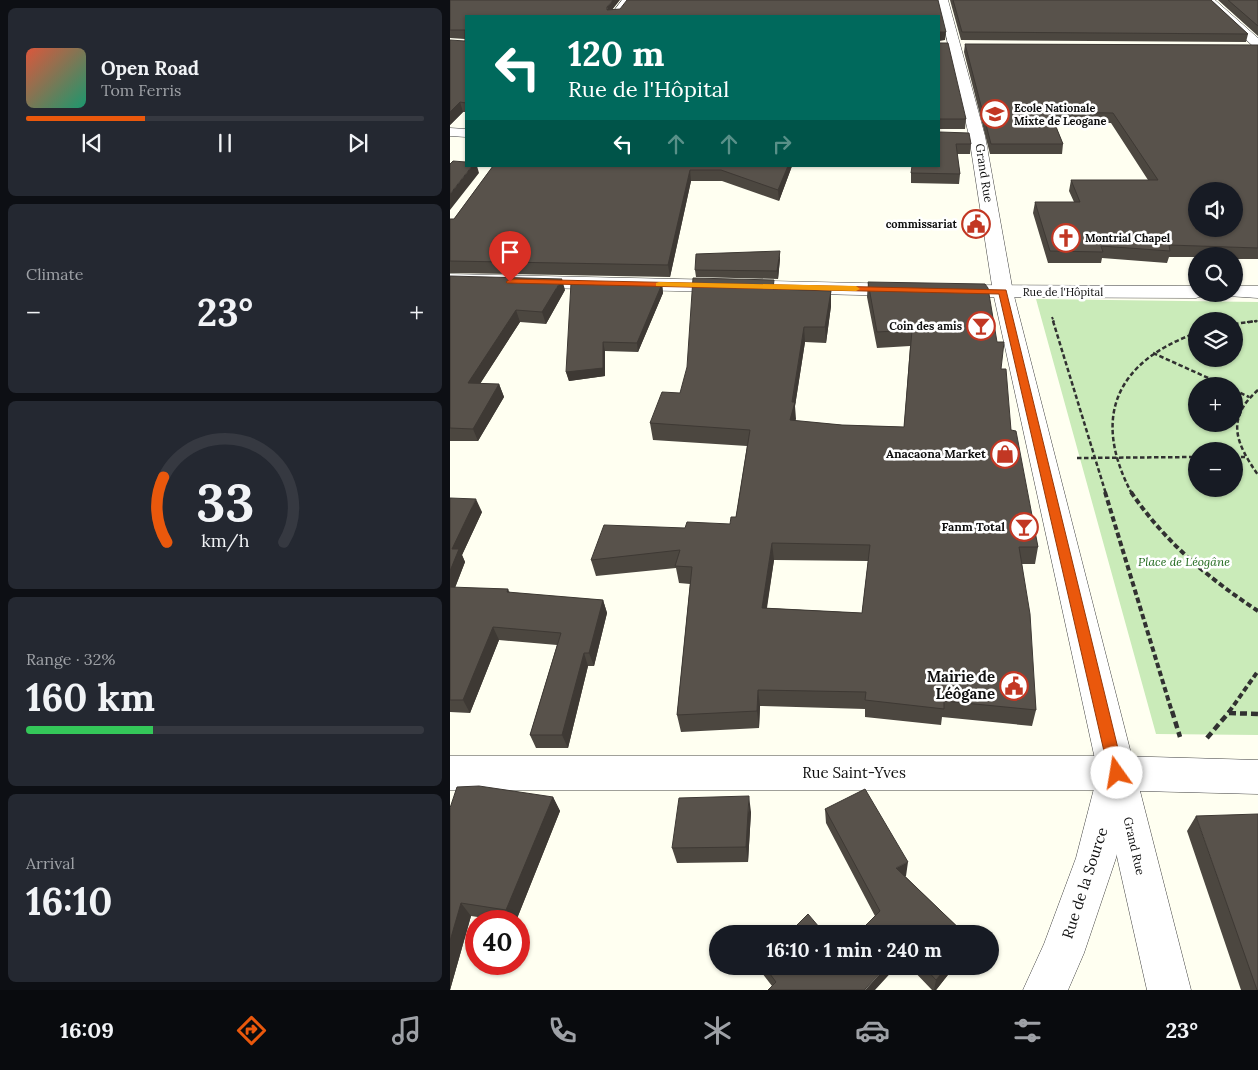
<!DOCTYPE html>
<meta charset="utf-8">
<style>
body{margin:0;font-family:Lora,serif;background:#242831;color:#f1f3f6;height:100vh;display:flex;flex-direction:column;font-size:19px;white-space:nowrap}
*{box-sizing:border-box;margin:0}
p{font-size:16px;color:#9ea1a6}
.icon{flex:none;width:28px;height:28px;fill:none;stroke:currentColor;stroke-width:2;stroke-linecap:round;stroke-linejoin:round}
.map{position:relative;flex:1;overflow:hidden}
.details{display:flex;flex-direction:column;gap:8px;padding:8px;background:#0d0f14;width:450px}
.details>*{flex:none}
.banner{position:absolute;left:15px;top:15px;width:475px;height:152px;border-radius:0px;box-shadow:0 1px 4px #0004;background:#00695c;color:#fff;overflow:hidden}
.controls{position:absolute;left:738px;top:182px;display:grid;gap:10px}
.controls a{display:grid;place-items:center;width:55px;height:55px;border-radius:50%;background:#171b24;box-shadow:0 1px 4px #0004;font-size:25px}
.speed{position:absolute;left:15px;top:910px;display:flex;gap:10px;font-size:25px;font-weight:700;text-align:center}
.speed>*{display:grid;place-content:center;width:65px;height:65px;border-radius:50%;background:#171b24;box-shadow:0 1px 4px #0004;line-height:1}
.speed .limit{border:8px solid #d22;background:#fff;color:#111}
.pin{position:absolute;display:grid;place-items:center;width:42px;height:42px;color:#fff;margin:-51px -21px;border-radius:50% 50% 50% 0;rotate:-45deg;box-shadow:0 0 5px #0007}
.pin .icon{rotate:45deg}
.me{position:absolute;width:55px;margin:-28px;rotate:347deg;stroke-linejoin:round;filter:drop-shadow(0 0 4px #0008)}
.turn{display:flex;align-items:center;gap:18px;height:105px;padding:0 20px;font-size:22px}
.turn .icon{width:65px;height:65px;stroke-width:2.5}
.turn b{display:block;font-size:35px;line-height:42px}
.lanes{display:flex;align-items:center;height:48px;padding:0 20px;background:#0003;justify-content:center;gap:25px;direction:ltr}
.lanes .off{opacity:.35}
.big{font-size:38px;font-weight:700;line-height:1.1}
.details .tile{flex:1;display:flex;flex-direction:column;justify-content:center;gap:8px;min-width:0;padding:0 18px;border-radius:8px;background:#242831}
.details .dial{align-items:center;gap:0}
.dial svg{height:130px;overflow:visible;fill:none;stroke:#363941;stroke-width:7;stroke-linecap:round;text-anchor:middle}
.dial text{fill:#f1f3f6;stroke:none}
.song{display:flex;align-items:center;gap:15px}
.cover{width:60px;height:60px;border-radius:8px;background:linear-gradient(135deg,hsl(10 70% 55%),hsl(160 70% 35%))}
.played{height:5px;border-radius:2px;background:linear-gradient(90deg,#ea580c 30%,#363941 30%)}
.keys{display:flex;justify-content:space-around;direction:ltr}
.heat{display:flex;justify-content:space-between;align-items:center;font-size:28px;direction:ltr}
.charge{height:8px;border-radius:4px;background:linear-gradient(90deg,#34c759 32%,#363941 0)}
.trip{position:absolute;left:259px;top:925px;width:290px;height:50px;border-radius:25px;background:#171b24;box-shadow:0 1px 4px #0004;font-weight:700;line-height:50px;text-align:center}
.dock{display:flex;height:80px;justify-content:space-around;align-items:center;background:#090b0e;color:#9ea1a6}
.dock .icon{width:35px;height:35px}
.dock .current{color:#ea580c}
.dock b{font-size:22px;color:#f1f3f6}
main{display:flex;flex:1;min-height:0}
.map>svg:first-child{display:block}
.green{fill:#caebb9;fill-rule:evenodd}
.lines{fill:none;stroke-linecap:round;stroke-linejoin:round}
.minor-casing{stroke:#424242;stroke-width:1}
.tertiary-casing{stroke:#424242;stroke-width:1}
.path-far3{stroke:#313131;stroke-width:2;stroke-dasharray:2.5 1;stroke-linecap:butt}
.path-far2{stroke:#313131;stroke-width:2.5;stroke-dasharray:4.5 2.5;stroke-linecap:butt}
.path-far1{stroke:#313131;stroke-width:4;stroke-dasharray:5.5 3;stroke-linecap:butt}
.path{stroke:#313131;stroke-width:4.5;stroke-dasharray:7 4;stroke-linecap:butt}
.minor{fill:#fff;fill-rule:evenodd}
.tertiary{fill:#fff;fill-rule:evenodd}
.wall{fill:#4c4740;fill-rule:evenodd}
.shaded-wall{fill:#3e3934}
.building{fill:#58524b;stroke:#3e3934;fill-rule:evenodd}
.route{fill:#ea580c;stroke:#983908}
.slow{fill:#f59e0b}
.labels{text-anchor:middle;stroke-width:5;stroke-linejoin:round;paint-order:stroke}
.far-poi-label{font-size:11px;font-weight:bold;fill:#0f0f0f;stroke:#fff;text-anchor:start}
.far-street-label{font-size:11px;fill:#0f0f0f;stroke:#fff}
.street-label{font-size:12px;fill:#0f0f0f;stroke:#fff}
.poi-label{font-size:12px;font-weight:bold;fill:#0f0f0f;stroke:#fff;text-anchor:end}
.park-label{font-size:12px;font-style:italic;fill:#20691d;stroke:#fff}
.near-poi-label{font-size:15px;font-weight:bold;fill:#0f0f0f;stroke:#fff;text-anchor:end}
.near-street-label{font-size:15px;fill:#0f0f0f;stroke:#fff}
</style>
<main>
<section class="details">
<div class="tile">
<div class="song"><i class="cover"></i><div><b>Open Road</b><p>Tom Ferris</p></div></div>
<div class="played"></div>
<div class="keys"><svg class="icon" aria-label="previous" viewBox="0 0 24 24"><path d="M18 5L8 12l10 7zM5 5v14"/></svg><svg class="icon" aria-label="pause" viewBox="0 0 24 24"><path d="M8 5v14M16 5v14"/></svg><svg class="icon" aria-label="next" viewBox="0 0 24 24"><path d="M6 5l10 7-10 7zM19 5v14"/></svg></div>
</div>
<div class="tile"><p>Climate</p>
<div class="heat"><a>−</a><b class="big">23°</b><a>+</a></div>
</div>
<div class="tile dial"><svg viewBox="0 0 100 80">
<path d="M14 69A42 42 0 1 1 86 69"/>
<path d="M14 69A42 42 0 0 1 12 29" stroke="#ea580c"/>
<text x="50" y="56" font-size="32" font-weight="700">33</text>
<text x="50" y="72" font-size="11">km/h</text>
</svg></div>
<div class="tile"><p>Range · 32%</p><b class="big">160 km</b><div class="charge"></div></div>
<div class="tile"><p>Arrival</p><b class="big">16:10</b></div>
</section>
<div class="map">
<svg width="808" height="990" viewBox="0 0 808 990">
<rect width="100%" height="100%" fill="#fffff1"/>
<!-- green -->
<path class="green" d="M586 299 808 302V735L706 734ZM746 321H784V359H746ZM746 386H784V424H746ZM746 451H784V489H746Z"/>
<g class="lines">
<defs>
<path id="minor" d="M172 0H182L170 16H160Z
M0 128 16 129V137L0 136Z
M0 274 455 284 462 286 465 290 462 294 455 296 0 286Z
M500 285 746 286V294H755L753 296 746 298 500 297 493 295 490 291 493 287Z
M784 286H808V298L777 296 775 294H784Z
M0 756H667L808 760V794L690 791 741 990H697L652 790H0Z"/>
<path id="tertiary" d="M488 0H498L535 136 563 292 686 773 666 858 634 953 618 990H573L594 944 626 858 648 773 543 292 519 136Z
M754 0H765L808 38V48L804 47Z"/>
</defs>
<!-- minor casing -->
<use href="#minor" class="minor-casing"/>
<!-- tertiary casing -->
<use href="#tertiary" class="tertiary-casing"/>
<!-- path-far3 -->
<path class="path-far3" d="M602 317 604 322
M797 322 808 321"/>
<!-- path-far2 -->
<path class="path-far2" d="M603 321 656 494
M784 324 807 321
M703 353 776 386
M784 390 799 397
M808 390C775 419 786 443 808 475
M784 457H795
M627 458 746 457
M682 494C641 417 666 362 746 333"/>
<!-- path-far1 -->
<path class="path-far1" d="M655 492 722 712
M681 492C715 542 758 578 808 611
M779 712 808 671"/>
<!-- path -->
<path class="path" d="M722 711 730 737
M779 713 808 714
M757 738 780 711"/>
<!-- minor -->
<use href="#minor" class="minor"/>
<!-- tertiary -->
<use href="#tertiary" class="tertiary"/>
</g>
<!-- wall -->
<path class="wall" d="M0 0 163 9 495 40 16 16V112H13L0 125 15 39 0 38Z
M500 0H761L798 34 796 42 511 40Z
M768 0H808V36Z
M489 43 516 119 515 129H489Z
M515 44 808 45V259H784V256H746V257H719L717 263 652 258 651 263H598L583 213 585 202H624L619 191 621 180H698L661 123 604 122 613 144 612 154H540L514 52Z
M490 132 521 144 520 154H507L510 174 509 184 461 183V173Z
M43 166H342L329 201 272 181H241L220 277 0 273V219H4Z
M330 259 328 279 246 277 245 270Z
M0 276 115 290 96 324 70 322 30 384H49L54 397 28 441H0Z
M418 282 551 369 561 430 588 547 585 564H572L586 710 582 726 492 717 491 725 415 717V709L310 706 309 728 231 732 227 715 240 584 229 583 226 568 146 576 141 560 235 528 280 524 286 517 297 446 203 440 200 423 230 393 325 289 381 291V306L376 343 355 342 345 406V421L392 425 454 427 460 346 427 348 417 297ZM324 560 418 561 412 613 317 608Z
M212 284 213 293 188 352 155 351V376L119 381 116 372Z
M0 498 32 512 12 555 15 562 5 588 58 589 60 593 153 600 157 613 144 666H138L118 748H86L80 735 107 645 49 640 20 713 0 712Z
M103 797 110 811 66 921H55L21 916 0 990V808Z
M375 809 456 876H455L515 934 425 916 376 823Z
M301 812 298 862 227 863 222 848Z
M746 816 808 990H791L737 831Z
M311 966H447L322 986 312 973Z
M459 966H505L486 990H482Z"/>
<!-- shaded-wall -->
<path class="shaded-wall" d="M163 0H170L158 15 157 7Z
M489 32H496L495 40 489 41Z
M10 102 13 112 0 125V112Z
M22 166H27L29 173 0 210V194Z
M338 166H342L329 201 328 190Z
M240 170 241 181 220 277 218 265Z
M330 251V259L328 279 327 271Z
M112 279 115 290 96 324 92 312Z
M212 284 213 293 188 352 187 343Z
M381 291V306L376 343 375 327Z
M66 310 70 322 22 396 18 383Z
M354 327 355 342 345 406 346 419 341 437 340 420Z
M153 342 155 351V376L119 381 116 372Z
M49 384 54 397 28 441 23 429Z
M26 499 32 512 12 555 15 562 0 600V571L2 549Z
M322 543 324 560 314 624 312 608Z
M153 600 157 613 144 666 139 653Z
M43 627 49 640 20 713 13 700Z
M134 653 138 666 118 748 112 735Z
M308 690 310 706 309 728 307 711Z
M299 796 301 812 298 862 296 847Z
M103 797 110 811 66 921H64L56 910Z
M458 862 456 876 445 882 446 868Z
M11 903 21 916 0 990V941Z
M437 966H447L425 990H415Z
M498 966H505L486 990H484L486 980Z"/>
<!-- building -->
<path class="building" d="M0 0H163L157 7V10L170 9 177 0H488L496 32H489V16H16V103L10 102 0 112V40L15 41V30H0Z
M503 0H761L798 34 512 32Z
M778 0H808V26Z
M489 43H498L516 119H489Z
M515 44 808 45V248L719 245 720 251 651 246 653 252 600 251 585 202H630L621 180H708L663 113 600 112 613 144H541ZM746 191H784V229H746Z
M489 131 490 132 519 133 521 144H506L510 174 461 173 462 166H489Z
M3 161 16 162V166H22L0 194V164Z
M43 166H338L328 190 271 170H240L218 265 0 261V219H4Z
M330 251 327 271 245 270 246 254Z
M0 276 112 279 92 312 66 310 18 383 49 384 23 429 0 428Z
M243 278 324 280 323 289 381 291 375 327H354L342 402H345L340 420 392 425 454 427 462 330 427 332 418 282 535 284 538 288 547 342H554L551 369H556L561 430 566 431 588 547H569L580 614 586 710 494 701V709L415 700 416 692 308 690 307 711 227 715 242 567 225 566 230 550 141 560 154 525 235 528 237 522 280 524 281 517H286L300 430 200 423 212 392 230 393 237 367ZM322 543 420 545 412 613 312 608Z
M121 283 212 284 187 343 153 342V368L116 372Z
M0 498 26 499 2 549H9L0 571Z
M0 587 58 589 57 592 153 600 139 653H134L112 735H80L111 633 43 627 13 700H0Z
M29 786 103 797 56 910 11 903 0 941V808L7 787Z
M415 789 458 862 446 868 515 934H407L430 911 375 809Z
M299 796 296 847 222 848 229 798Z
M808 814V990H807L746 816Z
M358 914 375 934H338Z
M314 966H437L415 989V990H318L326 982Z
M473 966H498L486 980Z"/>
<!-- route -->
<path class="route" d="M60 279 556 290 674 773 672 778 667 780 661 778 659 773 549 294 57 283 56 282Z"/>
<!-- slow -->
<path class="slow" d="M209 282 406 286 410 289 406 291 206 286V283Z"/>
<!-- icons -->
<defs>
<symbol id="school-ring" viewBox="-11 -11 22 22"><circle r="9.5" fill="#fff" stroke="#c23723" stroke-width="1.5"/><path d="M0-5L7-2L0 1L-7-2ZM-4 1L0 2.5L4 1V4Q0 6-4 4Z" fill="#c23723"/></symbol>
<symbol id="civic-ring" viewBox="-11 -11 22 22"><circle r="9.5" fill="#fff" stroke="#c23723" stroke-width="1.5"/><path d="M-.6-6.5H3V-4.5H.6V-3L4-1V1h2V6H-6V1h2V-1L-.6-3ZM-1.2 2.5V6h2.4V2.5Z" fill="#c23723"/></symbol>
<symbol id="church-ring" viewBox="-11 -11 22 22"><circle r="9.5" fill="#fff" stroke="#c23723" stroke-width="1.5"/><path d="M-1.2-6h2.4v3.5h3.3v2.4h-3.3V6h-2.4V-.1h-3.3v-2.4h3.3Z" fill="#c23723"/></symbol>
<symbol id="bar-ring" viewBox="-11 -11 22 22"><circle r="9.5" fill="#fff" stroke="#c23723" stroke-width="1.5"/><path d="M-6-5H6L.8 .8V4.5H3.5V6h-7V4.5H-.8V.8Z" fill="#c23723"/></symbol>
<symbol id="shop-ring" viewBox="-11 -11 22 22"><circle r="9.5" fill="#fff" stroke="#c23723" stroke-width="1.5"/><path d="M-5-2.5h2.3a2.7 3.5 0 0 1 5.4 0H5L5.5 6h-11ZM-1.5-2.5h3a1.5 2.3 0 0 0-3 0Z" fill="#c23723"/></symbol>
</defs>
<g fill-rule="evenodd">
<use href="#school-ring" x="529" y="98" width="32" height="32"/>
<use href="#civic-ring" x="510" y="208" width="32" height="32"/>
<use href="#church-ring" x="600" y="222" width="32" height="32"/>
<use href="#bar-ring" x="515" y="310" width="32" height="32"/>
<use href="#shop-ring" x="539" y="438" width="32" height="32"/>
<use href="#bar-ring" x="558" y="511" width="32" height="32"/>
<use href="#civic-ring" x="548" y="670" width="32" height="32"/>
</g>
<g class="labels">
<!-- far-poi labels -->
<g class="far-poi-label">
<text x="564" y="112">Ecole Nationale<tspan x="564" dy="13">Mixte de Leogane</tspan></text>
<text x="507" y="228" text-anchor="end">commissariat</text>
<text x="635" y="242">Montrial Chapel</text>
<text x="512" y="330" text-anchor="end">Coin des amis</text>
</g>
<!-- far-street labels -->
<g class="far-street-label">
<text x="613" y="296">Rue de l'Hôpital</text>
</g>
<!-- street labels -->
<g class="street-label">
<text transform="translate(534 173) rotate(81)" y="4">Grand Rue</text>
<text transform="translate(684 846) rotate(77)" y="4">Grand Rue</text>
</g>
<!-- poi labels -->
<g class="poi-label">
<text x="536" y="458">Anacaona Market</text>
<text x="555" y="531">Fanm Total</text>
</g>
<!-- park labels -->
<g class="park-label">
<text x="734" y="566">Place de Léogâne</text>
</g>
<!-- near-poi labels -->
<g class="near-poi-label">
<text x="545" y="682">Mairie de<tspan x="545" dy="17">Léôgane</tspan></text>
</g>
<!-- near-street labels -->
<g class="near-street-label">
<text x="404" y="778">Rue Saint-Yves</text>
<text transform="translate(635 883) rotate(-72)" y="5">Rue de la Source</text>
</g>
</g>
</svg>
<div class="controls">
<a><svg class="icon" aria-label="sound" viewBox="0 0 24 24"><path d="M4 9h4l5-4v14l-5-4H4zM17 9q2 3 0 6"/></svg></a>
<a><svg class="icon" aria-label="search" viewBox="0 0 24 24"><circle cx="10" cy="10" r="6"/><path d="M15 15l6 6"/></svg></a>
<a><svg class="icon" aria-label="layers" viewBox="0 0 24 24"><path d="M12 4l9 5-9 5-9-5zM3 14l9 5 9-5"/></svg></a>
<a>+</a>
<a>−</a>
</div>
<div class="speed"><div class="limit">40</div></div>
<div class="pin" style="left:60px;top:282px;background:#d93025"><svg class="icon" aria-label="arrive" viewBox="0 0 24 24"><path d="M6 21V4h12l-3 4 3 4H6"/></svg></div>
<svg class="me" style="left:667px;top:773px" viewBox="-20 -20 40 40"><circle r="19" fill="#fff"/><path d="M0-13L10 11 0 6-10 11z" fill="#ea580c"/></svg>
<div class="trip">16:10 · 1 min · 240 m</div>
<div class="banner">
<div class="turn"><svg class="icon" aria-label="left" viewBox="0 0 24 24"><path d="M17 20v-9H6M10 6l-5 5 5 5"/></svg><div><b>120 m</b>Rue de l'Hôpital</div></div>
<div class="lanes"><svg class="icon" aria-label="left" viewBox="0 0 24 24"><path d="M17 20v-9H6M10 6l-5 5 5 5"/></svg><svg class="icon off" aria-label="ahead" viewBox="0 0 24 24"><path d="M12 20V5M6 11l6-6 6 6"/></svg><svg class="icon off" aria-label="ahead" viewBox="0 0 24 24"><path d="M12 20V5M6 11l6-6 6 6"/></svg><svg class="icon off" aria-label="right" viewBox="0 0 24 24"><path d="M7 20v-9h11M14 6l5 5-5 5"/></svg></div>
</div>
</div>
</main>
<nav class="dock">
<b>16:09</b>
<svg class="icon current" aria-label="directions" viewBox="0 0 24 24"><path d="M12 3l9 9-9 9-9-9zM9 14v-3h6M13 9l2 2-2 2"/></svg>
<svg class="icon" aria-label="music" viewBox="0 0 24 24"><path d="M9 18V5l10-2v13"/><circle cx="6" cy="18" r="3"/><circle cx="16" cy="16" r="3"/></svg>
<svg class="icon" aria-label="phone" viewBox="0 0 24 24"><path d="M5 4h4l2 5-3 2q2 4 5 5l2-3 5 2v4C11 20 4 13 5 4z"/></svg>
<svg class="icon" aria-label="climate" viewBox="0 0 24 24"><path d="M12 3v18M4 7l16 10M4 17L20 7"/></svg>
<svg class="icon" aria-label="car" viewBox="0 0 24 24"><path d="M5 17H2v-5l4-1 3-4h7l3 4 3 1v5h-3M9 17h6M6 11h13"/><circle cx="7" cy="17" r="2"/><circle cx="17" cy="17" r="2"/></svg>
<svg class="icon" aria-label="filters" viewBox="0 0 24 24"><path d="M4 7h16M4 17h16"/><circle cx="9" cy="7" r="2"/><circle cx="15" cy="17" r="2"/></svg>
<b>23°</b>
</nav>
